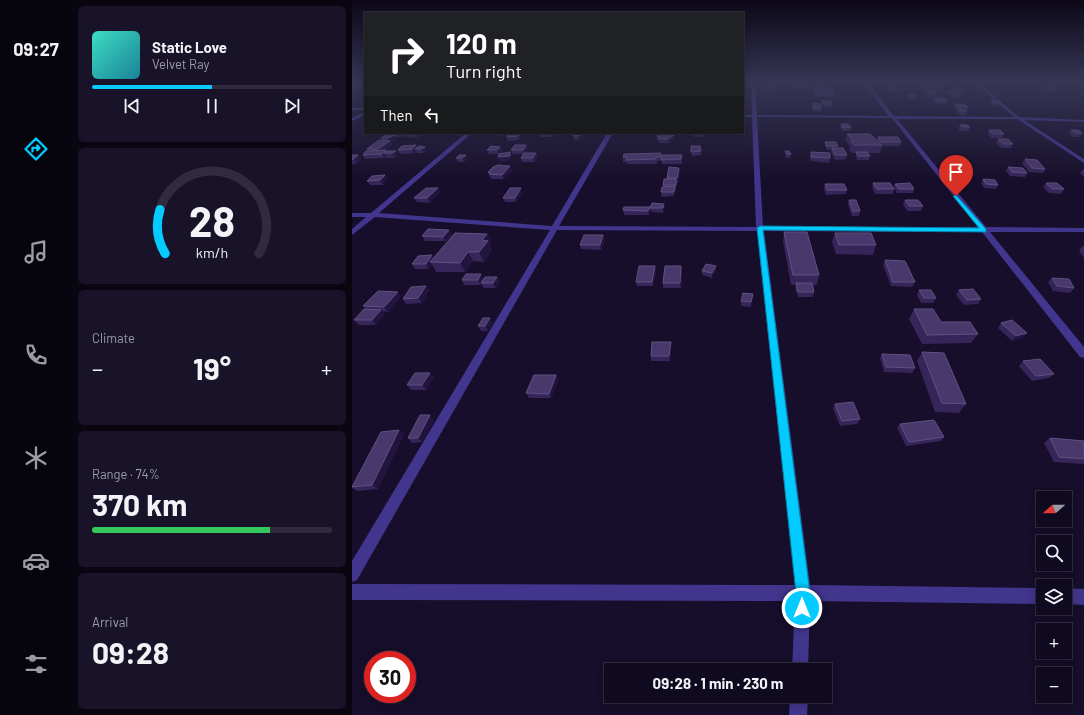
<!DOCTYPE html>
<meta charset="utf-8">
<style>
body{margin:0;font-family:Barlow,sans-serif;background:#191329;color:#f1f3f6;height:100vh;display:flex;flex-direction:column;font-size:15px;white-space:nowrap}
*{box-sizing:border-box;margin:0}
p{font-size:13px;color:#9c9aa5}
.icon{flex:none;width:22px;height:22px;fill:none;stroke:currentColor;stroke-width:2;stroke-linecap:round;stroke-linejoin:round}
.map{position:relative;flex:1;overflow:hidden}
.panel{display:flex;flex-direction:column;gap:6px;padding:6px;background:#090612;width:280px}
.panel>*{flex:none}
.guide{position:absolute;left:12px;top:12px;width:380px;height:122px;border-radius:0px;box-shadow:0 2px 10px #0003,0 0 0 1px #302b3e;background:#202124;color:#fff;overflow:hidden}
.needle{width:26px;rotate:250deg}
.buttons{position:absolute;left:684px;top:491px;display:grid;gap:8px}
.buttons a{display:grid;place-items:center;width:36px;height:36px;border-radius:0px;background:#100a20;box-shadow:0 2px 10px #0003,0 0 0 1px #302b3e;font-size:20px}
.speed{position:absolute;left:12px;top:651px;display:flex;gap:8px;font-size:20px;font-weight:700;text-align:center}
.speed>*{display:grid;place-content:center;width:52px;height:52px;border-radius:50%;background:#100a20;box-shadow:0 2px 10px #0003,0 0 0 1px #302b3e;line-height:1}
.speed .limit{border:6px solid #d22;background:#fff;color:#111}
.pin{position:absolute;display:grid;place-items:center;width:34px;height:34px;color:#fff;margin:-41px -17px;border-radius:50% 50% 50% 0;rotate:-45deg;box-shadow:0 0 4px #0007}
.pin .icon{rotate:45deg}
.me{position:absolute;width:44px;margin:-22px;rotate:0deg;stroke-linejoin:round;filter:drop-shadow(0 0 3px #0008)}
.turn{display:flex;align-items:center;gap:14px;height:84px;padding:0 16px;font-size:18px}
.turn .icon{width:52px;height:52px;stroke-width:2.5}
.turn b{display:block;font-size:28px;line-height:34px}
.then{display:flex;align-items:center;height:38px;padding:0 16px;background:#0003;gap:8px;font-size:15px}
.big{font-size:30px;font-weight:700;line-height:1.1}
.panel .widget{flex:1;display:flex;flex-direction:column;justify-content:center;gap:6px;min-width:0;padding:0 14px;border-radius:6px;background:#191329}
.panel .dial{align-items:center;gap:0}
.dial svg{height:104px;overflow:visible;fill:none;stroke:#302b3e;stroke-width:7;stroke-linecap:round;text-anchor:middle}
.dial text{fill:#f1f3f6;stroke:none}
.song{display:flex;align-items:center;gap:12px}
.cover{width:48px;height:48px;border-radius:6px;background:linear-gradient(135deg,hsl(170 70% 55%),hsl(190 70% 35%))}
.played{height:4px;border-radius:2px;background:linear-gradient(90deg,#03caff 50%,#302b3e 50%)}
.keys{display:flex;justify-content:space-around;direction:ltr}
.heat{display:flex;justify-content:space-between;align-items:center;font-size:22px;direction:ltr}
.charge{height:6px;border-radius:3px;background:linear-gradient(90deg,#34c759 74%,#302b3e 0)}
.trip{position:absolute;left:252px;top:663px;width:228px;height:40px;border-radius:0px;background:#100a20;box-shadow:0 2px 10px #0003,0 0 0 1px #302b3e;font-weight:700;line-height:40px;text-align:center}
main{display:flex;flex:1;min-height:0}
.tabs{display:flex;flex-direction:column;width:72px;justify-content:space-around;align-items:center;background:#06040d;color:#9c9aa5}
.tabs .icon{width:28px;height:28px}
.tabs .selected{color:#03caff}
.tabs b{font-size:18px;color:#f1f3f6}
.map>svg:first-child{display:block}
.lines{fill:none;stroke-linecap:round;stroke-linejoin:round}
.minor{fill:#42358d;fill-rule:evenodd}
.wall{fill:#362559}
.shaded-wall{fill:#21143f}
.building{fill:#48386b;stroke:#605182}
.route{fill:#03caff;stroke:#0283a6}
</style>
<main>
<nav class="tabs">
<b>09:27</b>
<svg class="icon selected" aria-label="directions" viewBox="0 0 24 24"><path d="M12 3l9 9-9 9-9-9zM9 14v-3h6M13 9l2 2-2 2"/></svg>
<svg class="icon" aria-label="music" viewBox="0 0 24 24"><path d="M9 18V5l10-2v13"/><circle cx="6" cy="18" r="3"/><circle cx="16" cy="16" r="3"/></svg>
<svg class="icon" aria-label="phone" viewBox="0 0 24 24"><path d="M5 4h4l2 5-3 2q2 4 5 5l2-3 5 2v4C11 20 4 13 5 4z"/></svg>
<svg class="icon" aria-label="climate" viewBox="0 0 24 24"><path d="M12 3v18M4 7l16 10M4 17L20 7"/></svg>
<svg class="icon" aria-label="car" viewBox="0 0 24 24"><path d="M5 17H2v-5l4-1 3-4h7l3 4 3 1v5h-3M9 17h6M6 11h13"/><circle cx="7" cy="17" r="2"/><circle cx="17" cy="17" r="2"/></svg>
<svg class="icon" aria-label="filters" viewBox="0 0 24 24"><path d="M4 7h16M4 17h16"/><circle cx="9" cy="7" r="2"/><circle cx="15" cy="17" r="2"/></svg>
</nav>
<section class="panel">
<div class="widget">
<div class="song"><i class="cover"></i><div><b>Static Love</b><p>Velvet Ray</p></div></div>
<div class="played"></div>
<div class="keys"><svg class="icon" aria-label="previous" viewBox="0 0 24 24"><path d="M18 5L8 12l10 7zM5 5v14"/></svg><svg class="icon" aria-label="pause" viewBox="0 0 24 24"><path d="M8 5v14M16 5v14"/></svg><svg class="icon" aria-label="next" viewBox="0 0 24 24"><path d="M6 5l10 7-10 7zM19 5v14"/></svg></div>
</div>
<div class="widget dial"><svg viewBox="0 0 100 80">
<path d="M14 69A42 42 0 1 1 86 69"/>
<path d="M14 69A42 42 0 0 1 10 35" stroke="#03caff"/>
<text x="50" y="56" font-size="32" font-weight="700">28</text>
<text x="50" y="72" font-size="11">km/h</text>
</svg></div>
<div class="widget"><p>Climate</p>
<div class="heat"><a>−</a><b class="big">19°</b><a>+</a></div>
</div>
<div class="widget"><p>Range · 74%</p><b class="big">370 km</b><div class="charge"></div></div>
<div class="widget"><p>Arrival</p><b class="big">09:28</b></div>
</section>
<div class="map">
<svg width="732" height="715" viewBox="0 0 732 715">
<rect width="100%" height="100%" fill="#160e2a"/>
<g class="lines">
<!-- minor -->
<path class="minor" d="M399 81H403L405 115 537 116 510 81H514L542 116 662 117 621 81H625L667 117 732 120V122L672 120 732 159V163L665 119H545L634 227 732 228V232H638L732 347V358L728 357 630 232 412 231 458 585 691 588V604L458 601 456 670H440L443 601 0 600V584L443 585 405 231 205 230 5 580 0 582V561L198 230 23 217 0 235V229L14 217H0V213H19L114 133H120L27 213 200 226 255 133H261L207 226 404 227 400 117H391V115H400ZM405 117 540 118 626 227H411Z
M0 108H13V110H0Z
M13 112V115L0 121V118Z
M713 588 732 589V605L713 604Z
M438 696H456L455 715H437Z"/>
</g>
<!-- wall -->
<path class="wall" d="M568 81 578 85 579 82 591 86 590 90 581 89 578 86 577 89 570 88 567 85Z
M689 81H703L702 84H694Z
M441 82 457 85V88H442L441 86Z
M414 85 420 87V91H414Z
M535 86 546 88 545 92H538L534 90Z
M693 86 705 89 703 92H696L691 89Z
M460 87 475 89 483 94 482 97H463L460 90Z
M602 88 613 90 611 93H607L609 95 607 98H600L595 94 596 91H601Z
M572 89 585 94 584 97H575L571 92Z
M555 95 564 100H557L554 98Z
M582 98 595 101 594 104H584L581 101Z
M639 100 650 103 648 107 640 106 638 104Z
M470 101 481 104 480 107 472 108 469 105Z
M460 103 469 108V112L461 111 460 107Z
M602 104 616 107 614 115H608L605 112V111L601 107Z
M489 124 499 127 498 131H491L488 128Z
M608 125 618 127 617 131H609L606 129Z
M637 130 652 134 650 138H639L636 134Z
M719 130 730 133 728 137H721L717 134Z
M39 133H71L72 135 65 138 55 137 54 136 51 137H44L45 139 39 142 40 145 32 150H34V152L46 155 43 158H34V156L32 158 13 159 11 155 16 151 15 149 31 141 29 138 40 134Z
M89 133H101L100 134Z
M131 133H141L139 135H132Z
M145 133 170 135 168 136 167 140 156 141 155 137V135L147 136Z
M178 133H205L201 137H189L188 134H179Z
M342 133H351V137H342Z
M230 134 231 138 227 140H222L221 136Z
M495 134 525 140 526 137 549 142 548 146H530L528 153H516L518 156 517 160H505L504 156V153H500L497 149 498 146 494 141Z
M322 135V139L317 143H308L307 141H305V137Z
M646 139 661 144 659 148H649L644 143Z
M473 142 486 146 485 148 495 155 494 159 483 160 479 152V150H475L473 146Z
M339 146 349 151V155L340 156Z
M73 147 75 151 71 153H65L64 151 62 153 48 154 46 150Z
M176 149 173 153H184L186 157 182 162H170L169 158 171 154H161L159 150Z
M135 150 150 151 147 154 158 152 159 157V160L148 161 146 157 147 154H137Z
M433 151 439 154 438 158H434L433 155Z
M459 152 478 158 477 163 458 161Z
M309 153V158L308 161H305V164H275V162H271V157Z
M0 155 9 159 4 164H0Z
M114 155 115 159 112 162H106L104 158Z
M330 159V164H310L309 160Z
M673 159 693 169 691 173 677 172 670 163Z
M656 167 675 173 673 177 658 176 654 171Z
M327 168 328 172 326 183H324V189H323L322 196 310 197 309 192 311 187V185L315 179V178Z
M731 169H732V177L728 173Z
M160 170 151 179H139L136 172Z
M33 175 36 179 31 185H18L15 181Z
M631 179 646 185 644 189 632 188 629 183Z
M521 183 541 188 543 184 562 189 561 193H545L542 188V189L541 194H523L520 187Z
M694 183 712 189 709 194 697 193 691 187Z
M473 184 495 190 494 194 474 195 472 189Z
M86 188 88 192 78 203 65 202 62 198Z
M170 192 164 202H153L151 198Z
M497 200 508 211 507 216H500L496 205Z
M553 200 571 206 569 211H555L551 205Z
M298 207V212L297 215H272L271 210Z
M298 208H313L311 213 299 212Z
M97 230 100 235 94 241H73L70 236Z
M432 232 467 275 465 285H460L462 292 461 297H446L443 288 444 285H439L431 241Z
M483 233 524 245 521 255 484 254 480 242Z
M135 234 139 243 138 245 140 250 132 262 121 261 113 272H84L80 264 77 269H63L60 264 82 258Z
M251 235 253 240 249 250 229 249 228 245Z
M730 246H732V258L727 251Z
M533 260 563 282 560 287 539 286 531 265Z
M329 266 330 270 329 288H311V283Z
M364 270 360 278 350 275V271Z
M304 271 301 286H285L284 282Z
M145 277 148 282 144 288H132L129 284V285H112L110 280 132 279Z
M700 278 722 288 718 293 701 291 696 282Z
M74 286 77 290 70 303 54 304 51 299Z
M567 290 584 298 581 303H569L565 295Z
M607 290 629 299 626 304 612 305 604 295Z
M49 296 36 312 31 311 33 314 24 325H7L2 320 14 309 11 306Z
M400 299 399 307 389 306V301Z
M562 309 589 322 626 334 619 343 570 344 557 319Z
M141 323 136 331H129L126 326Z
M649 323 675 333 671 338 660 341 646 328Z
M319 347 318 361H299V356Z
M570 352 614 404 607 413 583 412 565 361Z
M530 354 563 368 560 373 532 372 528 358Z
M671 361 702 374 697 378 680 381 667 366Z
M204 375 206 380 199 398H177L174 393Z
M82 377 74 390H59L55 385Z
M483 404 508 419 505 424 488 426 481 408Z
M82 420 70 442 60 443 56 438Z
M548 424 592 437 589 441 554 446 545 428Z
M47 430 52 434 26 489 6 491 0 488Z
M698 438 732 441V464L702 462 692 443Z"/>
<!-- shaded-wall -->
<path class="shaded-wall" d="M5 83 7 86 0 90V85Z
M565 96 564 100H557L558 97Z
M49 133H55H53L54 136 51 137Z
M65 133H71L72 135 65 138 63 134Z
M145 133H156V135L147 136Z
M163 133H170V135L168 136 167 140 166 136Z
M200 133H205L201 137Z
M230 134 231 138 227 140 226 136Z
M43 135 45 139 39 142 40 145 28 153 26 149 38 141 36 138Z
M322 135V139L317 143 316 139Z
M64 145 66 149H63L64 151 62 153 60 149Z
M174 145 176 149 172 154 171 150Z
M73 147 75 151 71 153 69 149Z
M148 147 150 151 146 154 145 150Z
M34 150 36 153H32L34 156 32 158 30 154Z
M44 151 46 155 43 158 40 153Z
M158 152 159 157V160L148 161 146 157Z
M184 153 186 157 182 162 181 158Z
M6 155 9 159 4 164 2 159Z
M114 155 115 159 112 162 110 158Z
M158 166 160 170 151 179 150 175Z
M327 168 328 172 326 183 325 178Z
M33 175 36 179 31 185 28 180Z
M86 188 88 192 78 203 75 198Z
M169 188 170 192 164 202 163 198Z
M312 204 313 208 311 213V208Z
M298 207V212L297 215 296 211Z
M97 230 100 235 94 241 91 237Z
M135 234 139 243 138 245 140 250 132 262 127 252 130 240Z
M251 235 253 240 249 250 248 245Z
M116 252 121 261 113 272 108 263Z
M80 255 83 260 78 262 80 264 77 269 74 264Z
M303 266 304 271 301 286 300 282Z
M329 266 330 270 329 288 328 283Z
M364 266V270L360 278V273Z
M129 274 132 279 129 285 126 280Z
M145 277 148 282 144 288 141 283Z
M74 286 77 290 70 303 66 298Z
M46 292 49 296 36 312 32 307Z
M29 310 33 314 24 325 20 320Z
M138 318 141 323 136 331 133 326Z
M675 333 671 338 660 341 664 336Z
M319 342V347L318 361 317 356Z
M78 373 82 377 74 390 70 385Z
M204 375 206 380 199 398 197 394Z
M78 415 82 420 70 442 66 438Z
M47 430 52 434 26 489 20 485Z"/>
<!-- building -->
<path class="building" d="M568 81 575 82 578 85H571Z
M441 82 456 83 457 85 442 84Z
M579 82H587L591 86H582Z
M0 83H5L0 85Z
M414 85H420V87H414Z
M535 86H543L546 88 538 89Z
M693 86H701L705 89H697Z
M460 87H474L475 89H480L483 94 463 93Z
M602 88H610L613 90H605Z
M572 89H581L585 94 577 93Z
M596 91H604L609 95H601Z
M562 94 565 96 558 97 555 95Z
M582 98H592L595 101H585Z
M639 100 648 101 650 103H641Z
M470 101H478L481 104H472Z
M460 103 468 104 469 108H462Z
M602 104H611L616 107H607Z
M606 109H612L615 111H609Z
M489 124H496L499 127 491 128Z
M608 125H615L618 127H611Z
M637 130H648L652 134H641Z
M719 130H726L730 133H723Z
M53 133H65L63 134Z
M156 133H167L166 136 155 137Z
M224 133 230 134 226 136H221Z
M36 134 43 135 36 138H29Z
M307 134 322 135 316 139H307L308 137H305Z
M495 134H518L530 145H502L499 141H502Z
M526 137H546L549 142H529Z
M646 139H656L661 144H651Z
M27 140 38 141 26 149H15Z
M473 142H484L486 146H475Z
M64 145 60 149 46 150 50 146Z
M163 145H174L171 150H159Z
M67 146 73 147 69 149H63Z
M139 146 148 147 145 150H135Z
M339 146H348L349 151 339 152Z
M480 148H491L495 155H483Z
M34 150 30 154 11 155 14 151Z
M35 151H44L40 153H32Z
M433 151H437L439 154H435Z
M158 152V156L146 157 147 154Z
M459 152 478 153V158L459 157Z
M504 152H515L518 156H506Z
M172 153H184L181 158H169Z
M309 153 308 157H305L304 159 274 160 275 157H271L272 154Z
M0 155H6L2 159H0Z
M107 155H114L110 158H104Z
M310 155H330L329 159 309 160Z
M673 159 685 160 693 169 680 168Z
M146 165 158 166 150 175 137 174 139 173 136 172 141 167Z
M317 167 327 168 325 178H315Z
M656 167 671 168 675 173 660 172Z
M33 175 28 180 15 181 20 176Z
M312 179H324V185H311Z
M631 179 643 180 646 185 634 184Z
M521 183H538L542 189H525Z
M558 183 562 189H547L543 184Z
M694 183H705L712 189H700Z
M473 184H492L495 190H475Z
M323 186 322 192H309L310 187Z
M74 188H86L75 198H62Z
M158 188H169L163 198H151Z
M497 200H504L508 211H501Z
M553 200H566L571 206H557Z
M300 203 312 204 311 208H298Z
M272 207H298L296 211 271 210Z
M76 229 97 230 91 237 70 236Z
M432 232H455L467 275H441Z
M103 233 135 234 130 240 136 241 127 252H116L108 263 78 262Z
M483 233H519L524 245H487Z
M232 235H251L248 245H228Z
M80 255 74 264H60L66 256Z
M533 260 553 261 563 282H541Z
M354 264 364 266 360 273 350 271Z
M287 266H303L300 282H284Z
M313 266H329L328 283H311Z
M114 274H129L126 280H110Z
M133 277H145L141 283H129Z
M700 278 717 279 722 288 705 286Z
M444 283H460L462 292H446Z
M74 286 66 298 51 299 59 287Z
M621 289 629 299 615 300 607 290Z
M567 290H579L584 298H572Z
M26 291 46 292 32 307 11 306Z
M391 293 401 294 399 302 389 301Z
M12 309 29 310 20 320H2Z
M562 309H581L589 322H618L626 334 575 335Z
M131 318H138L133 326H126Z
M660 320 675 333 664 336 649 323Z
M300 342H319L317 356H299Z
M570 352 592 353 614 404 590 403Z
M530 354 558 355 563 368 534 367Z
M688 359 702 374 684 376 671 361Z
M63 373H78L70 385H55Z
M182 375H204L197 394 174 393Z
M501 402 508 419 490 421 483 404Z
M68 415H78L66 438H56Z
M582 420 592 437 557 442 548 424Z
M47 430 20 485 0 487 29 432Z
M698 438 732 441V459L707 457Z"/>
<!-- sky -->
<linearGradient id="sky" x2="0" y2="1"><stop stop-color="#0c0817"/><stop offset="0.45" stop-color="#363655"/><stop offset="1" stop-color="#363655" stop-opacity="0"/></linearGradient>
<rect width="732" height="181" fill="url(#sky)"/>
<!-- route -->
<path class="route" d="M604 195 634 229V232L411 230 458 593V608L456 613 450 615 445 613 443 608 444 593 405 228 408 226 627 228 601 196Z"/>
</svg>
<div class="buttons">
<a><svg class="needle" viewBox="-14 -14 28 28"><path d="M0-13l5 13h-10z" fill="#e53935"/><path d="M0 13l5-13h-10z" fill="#9c9aa5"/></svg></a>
<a><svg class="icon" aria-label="search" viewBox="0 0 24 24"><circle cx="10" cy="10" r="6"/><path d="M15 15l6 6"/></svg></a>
<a><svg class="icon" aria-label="layers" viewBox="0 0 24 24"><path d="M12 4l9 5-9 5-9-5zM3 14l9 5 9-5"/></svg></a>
<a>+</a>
<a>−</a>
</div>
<div class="speed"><div class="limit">30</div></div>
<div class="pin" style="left:604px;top:196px;background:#d93025"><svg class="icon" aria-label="arrive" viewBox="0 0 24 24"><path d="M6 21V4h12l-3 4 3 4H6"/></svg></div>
<svg class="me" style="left:450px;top:608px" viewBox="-20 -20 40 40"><circle r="17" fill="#03caff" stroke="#fff" stroke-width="3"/><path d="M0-11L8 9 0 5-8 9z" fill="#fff"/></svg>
<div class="trip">09:28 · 1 min · 230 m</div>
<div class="guide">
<div class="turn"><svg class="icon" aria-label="right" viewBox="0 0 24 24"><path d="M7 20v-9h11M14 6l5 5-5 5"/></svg><div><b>120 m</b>Turn right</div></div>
<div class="then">Then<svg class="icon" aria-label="left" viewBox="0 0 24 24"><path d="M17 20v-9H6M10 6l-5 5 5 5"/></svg></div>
</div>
</div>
</main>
